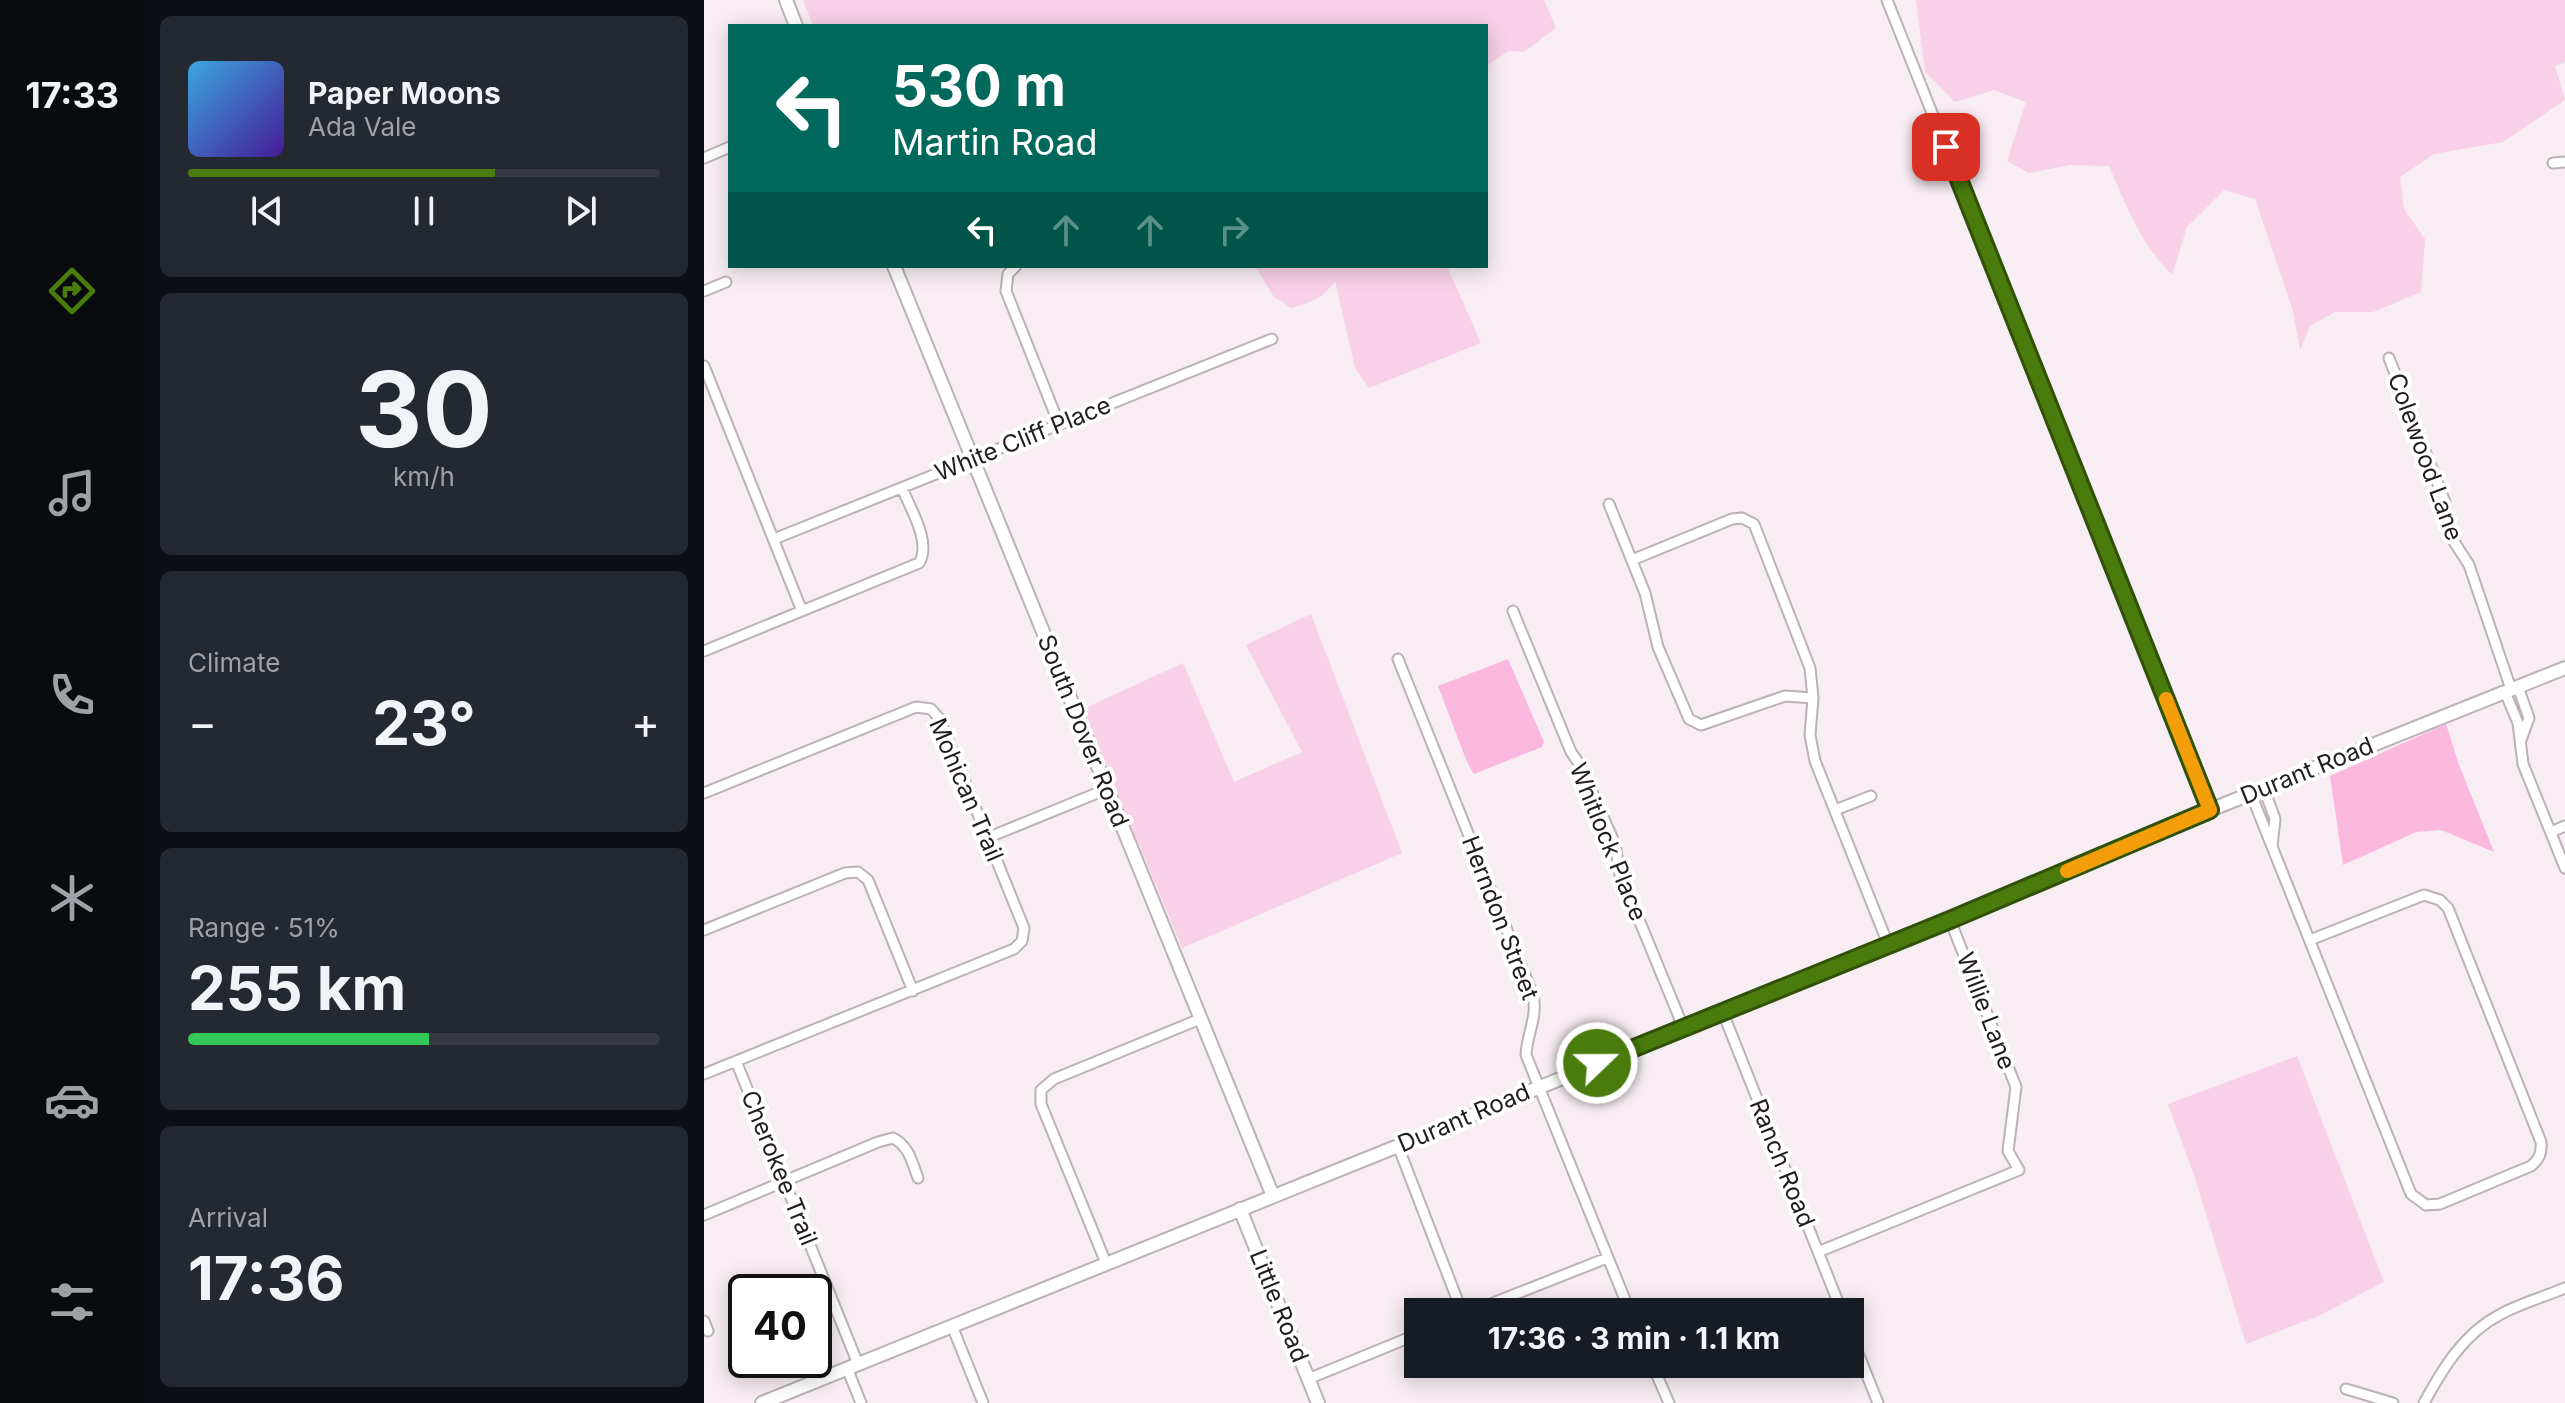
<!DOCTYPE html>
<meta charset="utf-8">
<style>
body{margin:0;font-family:Inter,sans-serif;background:#242831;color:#f1f3f6;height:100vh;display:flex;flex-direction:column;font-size:30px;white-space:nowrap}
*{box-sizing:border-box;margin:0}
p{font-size:26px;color:#9ea1a6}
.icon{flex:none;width:44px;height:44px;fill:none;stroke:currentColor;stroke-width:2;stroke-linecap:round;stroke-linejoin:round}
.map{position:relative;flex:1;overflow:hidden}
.drawer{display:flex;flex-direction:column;gap:16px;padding:16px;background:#0d0f14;width:560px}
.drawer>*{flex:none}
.hud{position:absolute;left:24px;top:24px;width:760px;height:244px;border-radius:0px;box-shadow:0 4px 20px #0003;background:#00695c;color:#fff;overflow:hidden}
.speed{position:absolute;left:24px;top:1274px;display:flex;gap:16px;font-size:40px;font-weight:700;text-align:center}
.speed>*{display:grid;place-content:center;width:104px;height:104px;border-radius:50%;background:#171b24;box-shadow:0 4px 20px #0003;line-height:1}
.speed .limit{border:4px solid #111;border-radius:12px;background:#fff;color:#111}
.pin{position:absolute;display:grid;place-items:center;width:68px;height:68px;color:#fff;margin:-34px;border-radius:16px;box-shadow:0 4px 12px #0006}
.me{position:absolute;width:88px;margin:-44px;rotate:68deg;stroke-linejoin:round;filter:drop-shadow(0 0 6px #0008)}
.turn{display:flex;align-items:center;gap:28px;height:168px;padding:0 32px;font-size:36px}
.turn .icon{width:104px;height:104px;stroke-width:2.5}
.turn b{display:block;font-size:56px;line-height:68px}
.lanes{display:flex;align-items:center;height:76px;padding:0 32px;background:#0003;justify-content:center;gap:40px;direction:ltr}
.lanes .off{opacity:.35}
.big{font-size:60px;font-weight:700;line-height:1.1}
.drawer .tile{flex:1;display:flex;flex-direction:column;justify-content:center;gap:12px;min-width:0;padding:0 28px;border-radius:12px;background:#242831}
.drawer .dial{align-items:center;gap:0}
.dial b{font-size:104px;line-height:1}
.song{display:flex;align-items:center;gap:24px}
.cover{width:96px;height:96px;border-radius:12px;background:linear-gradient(135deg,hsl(200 70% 55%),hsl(260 70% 35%))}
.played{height:8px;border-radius:4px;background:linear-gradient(90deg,#497c0c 65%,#363941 65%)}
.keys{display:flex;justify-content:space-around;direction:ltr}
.heat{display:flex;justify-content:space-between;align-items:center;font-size:44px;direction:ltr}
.charge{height:12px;border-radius:6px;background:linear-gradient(90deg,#34c759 51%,#363941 0)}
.trip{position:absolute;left:700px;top:1298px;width:460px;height:80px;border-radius:0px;background:#171b24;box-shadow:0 4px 20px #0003;font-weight:700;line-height:80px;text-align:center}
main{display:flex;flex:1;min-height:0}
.dock{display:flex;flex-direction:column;width:144px;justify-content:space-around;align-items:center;background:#090b0e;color:#9ea1a6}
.dock .icon{width:56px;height:56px}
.dock .active{color:#497c0c}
.dock b{font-size:36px;color:#f1f3f6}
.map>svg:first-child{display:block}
.green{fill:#f8d0e7}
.water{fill:#fab8df}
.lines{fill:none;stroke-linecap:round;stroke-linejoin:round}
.street-casing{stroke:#bbb1b7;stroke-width:13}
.secondary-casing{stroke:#bbb1b7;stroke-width:16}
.street{stroke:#fff;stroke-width:9}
.secondary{stroke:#fff;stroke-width:12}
.route-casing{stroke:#2f5108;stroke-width:20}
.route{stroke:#497c0c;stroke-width:14}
.slow{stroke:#f59e0b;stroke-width:14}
.labels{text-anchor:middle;stroke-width:8;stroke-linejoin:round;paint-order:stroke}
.street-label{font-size:24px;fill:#211d1f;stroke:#fff}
</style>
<main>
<nav class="dock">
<b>17:33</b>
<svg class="icon active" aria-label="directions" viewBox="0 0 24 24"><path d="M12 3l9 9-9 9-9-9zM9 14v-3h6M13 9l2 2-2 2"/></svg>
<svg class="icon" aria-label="music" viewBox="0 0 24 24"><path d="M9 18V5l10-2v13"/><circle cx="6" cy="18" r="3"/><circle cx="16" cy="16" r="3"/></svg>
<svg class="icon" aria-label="phone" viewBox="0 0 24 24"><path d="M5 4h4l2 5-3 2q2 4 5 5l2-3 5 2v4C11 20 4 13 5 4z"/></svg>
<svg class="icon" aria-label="climate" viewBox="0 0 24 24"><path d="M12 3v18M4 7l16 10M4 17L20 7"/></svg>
<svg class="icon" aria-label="car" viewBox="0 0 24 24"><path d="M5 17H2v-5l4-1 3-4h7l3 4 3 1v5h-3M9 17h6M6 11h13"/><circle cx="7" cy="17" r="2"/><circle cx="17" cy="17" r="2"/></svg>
<svg class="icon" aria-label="filters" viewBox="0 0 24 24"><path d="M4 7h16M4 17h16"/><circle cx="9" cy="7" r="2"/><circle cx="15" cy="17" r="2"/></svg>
</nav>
<section class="drawer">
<div class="tile">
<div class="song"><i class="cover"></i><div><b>Paper Moons</b><p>Ada Vale</p></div></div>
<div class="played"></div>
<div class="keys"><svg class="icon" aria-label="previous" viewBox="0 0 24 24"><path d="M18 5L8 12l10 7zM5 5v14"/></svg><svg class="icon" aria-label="pause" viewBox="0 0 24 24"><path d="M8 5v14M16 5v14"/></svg><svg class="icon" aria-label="next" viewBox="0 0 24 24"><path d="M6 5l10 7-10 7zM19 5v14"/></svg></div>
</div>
<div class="tile dial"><b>30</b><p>km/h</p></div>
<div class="tile"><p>Climate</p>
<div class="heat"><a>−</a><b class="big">23°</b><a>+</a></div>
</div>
<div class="tile"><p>Range · 51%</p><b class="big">255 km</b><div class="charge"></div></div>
<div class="tile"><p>Arrival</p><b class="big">17:36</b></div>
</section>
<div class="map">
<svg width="1861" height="1403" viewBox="0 0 1861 1403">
<rect width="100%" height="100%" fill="#f7edf3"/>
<!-- green -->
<path class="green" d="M99 0H840L852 28 820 52 805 51 782 66V26H109Z
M1212 0H1861V62L1851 66 1861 100 1799 142 1730 154 1696 177 1700 209 1721 239 1717 292 1669 312H1631L1606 326 1596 350 1589 311 1551 199 1520 190 1483 227 1468 275C1433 238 1425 211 1405 166L1366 165 1325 173 1303 161 1322 102 1290 90 1251 102 1221 72Z
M551 266H743L777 343 665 388 651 368 631 281C618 299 609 302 587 308L570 297Z
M607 614 698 853 478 948 379 709 479 663 530 782 598 752 542 645Z
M1593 1056 1680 1282 1612 1317 1542 1344 1491 1178 1464 1104Z"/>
<!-- water -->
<path class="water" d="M804 659 840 742 838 747 770 774 763 762 734 686Z
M1742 724 1755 765 1790 852 1737 830 1712 832 1639 865 1626 776Z"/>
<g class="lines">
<defs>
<path id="street" d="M1183 0 1506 810
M0 158 26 147
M1849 163 1861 162
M312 266 304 274 302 291 355 424
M0 291 22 282
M1685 358 1741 502 1747 537 1765 565 1807 689
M0 366 98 611
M905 504 941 593 954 647 985 719 997 725 1081 696 1109 698
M70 539 568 339
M928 560 1028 519 1038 518 1050 524 1106 668 1109 698 1106 735 1111 761 1184 944
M809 611 867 752 876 765 911 844 918 887 929 905 980 1029
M0 651 215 563C228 543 206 508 198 488
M694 659 829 995C834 1017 823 1033 822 1055L926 1312
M1814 687 1825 718 1817 740
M1801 692 1814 723 1819 764 1861 868
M1560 789 1571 819 1568 846
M0 793 212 707 227 709 235 718 320 928 318 941 310 949 0 1074
M1547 794 1707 1194 1722 1205 1736 1204 1827 1166C1835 1159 1838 1154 1837 1142L1744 908 1736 900 1720 895 1606 940
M1131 810 1167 796
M1847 832 1861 826
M283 838 403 789
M0 930 141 873 154 872 164 880 209 991
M1019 1013 1138 1312
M32 1061 154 1364
M694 1146 758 1312
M0 1215 174 1142 189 1138C205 1146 208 1162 214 1178
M1114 1252 1315 1170 1304 1151 1312 1087 1246 920
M402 1263 337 1104V1090L350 1079 496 1019
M766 1312 903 1258
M0 1321 4 1331
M248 1326 279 1403
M1146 1333 1174 1403
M948 1364 965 1403
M143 1368 157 1403
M604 1379 714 1334
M1642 1389 1689 1403
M1720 1403C1739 1368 1760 1333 1797 1314 1817 1303 1840 1297 1861 1288"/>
<path id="secondary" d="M82 0 92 26
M190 266 569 1196
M536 1209 614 1403
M58 1403 694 1146 1506 810 1861 668"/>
</defs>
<!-- street casing -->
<use href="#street" class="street-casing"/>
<!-- secondary casing -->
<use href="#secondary" class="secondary-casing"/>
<!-- street -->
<use href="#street" class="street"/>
<!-- secondary -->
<use href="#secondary" class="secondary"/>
</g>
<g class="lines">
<defs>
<path id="route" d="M893 1063 1246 920 1506 810 1242 147"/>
</defs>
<!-- route casing -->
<use href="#route" class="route-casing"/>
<!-- route -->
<use href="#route" class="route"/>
<!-- slow -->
<path class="slow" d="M1363 871 1506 810 1462 699"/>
</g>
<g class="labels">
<!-- street labels -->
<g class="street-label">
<text transform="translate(319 439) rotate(-22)" y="8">White Cliff Place</text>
<text transform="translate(1721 457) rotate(70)" y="8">Colewood Lane</text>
<text transform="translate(379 731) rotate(68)" y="8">South Dover Road</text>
<text transform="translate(1603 771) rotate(-22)" y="8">Durant Road</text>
<text transform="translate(262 790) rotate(67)" y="8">Mohican Trail</text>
<text transform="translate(904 842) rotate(68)" y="8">Whitlock Place</text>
<text transform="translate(796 918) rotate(69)" y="8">Herndon Street</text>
<text transform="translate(1282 1011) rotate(69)" y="8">Willie Lane</text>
<text transform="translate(760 1118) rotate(-23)" y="8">Durant Road</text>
<text transform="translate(1078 1163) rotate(68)" y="8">Ranch Road</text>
<text transform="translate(75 1168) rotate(68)" y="8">Cherokee Trail</text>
<text transform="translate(575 1306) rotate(68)" y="8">Little Road</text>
</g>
</g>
</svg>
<div class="speed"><div class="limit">40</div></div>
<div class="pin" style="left:1242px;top:147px;background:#d93025"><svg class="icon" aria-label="arrive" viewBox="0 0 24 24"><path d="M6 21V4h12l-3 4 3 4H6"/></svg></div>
<svg class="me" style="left:893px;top:1063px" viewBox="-20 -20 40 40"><circle r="17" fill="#497c0c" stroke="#fff" stroke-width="3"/><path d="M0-11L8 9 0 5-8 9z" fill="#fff"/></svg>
<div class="trip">17:36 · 3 min · 1.1 km</div>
<div class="hud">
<div class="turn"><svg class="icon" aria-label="left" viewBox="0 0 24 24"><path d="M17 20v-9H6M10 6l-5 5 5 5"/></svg><div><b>530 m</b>Martin Road</div></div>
<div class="lanes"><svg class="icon" aria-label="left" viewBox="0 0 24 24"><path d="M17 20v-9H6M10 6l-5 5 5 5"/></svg><svg class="icon off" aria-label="ahead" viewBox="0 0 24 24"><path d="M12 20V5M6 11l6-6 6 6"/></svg><svg class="icon off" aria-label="ahead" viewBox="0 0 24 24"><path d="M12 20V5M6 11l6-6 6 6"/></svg><svg class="icon off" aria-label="right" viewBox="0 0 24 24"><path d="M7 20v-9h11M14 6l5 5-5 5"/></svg></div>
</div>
</div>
</main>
